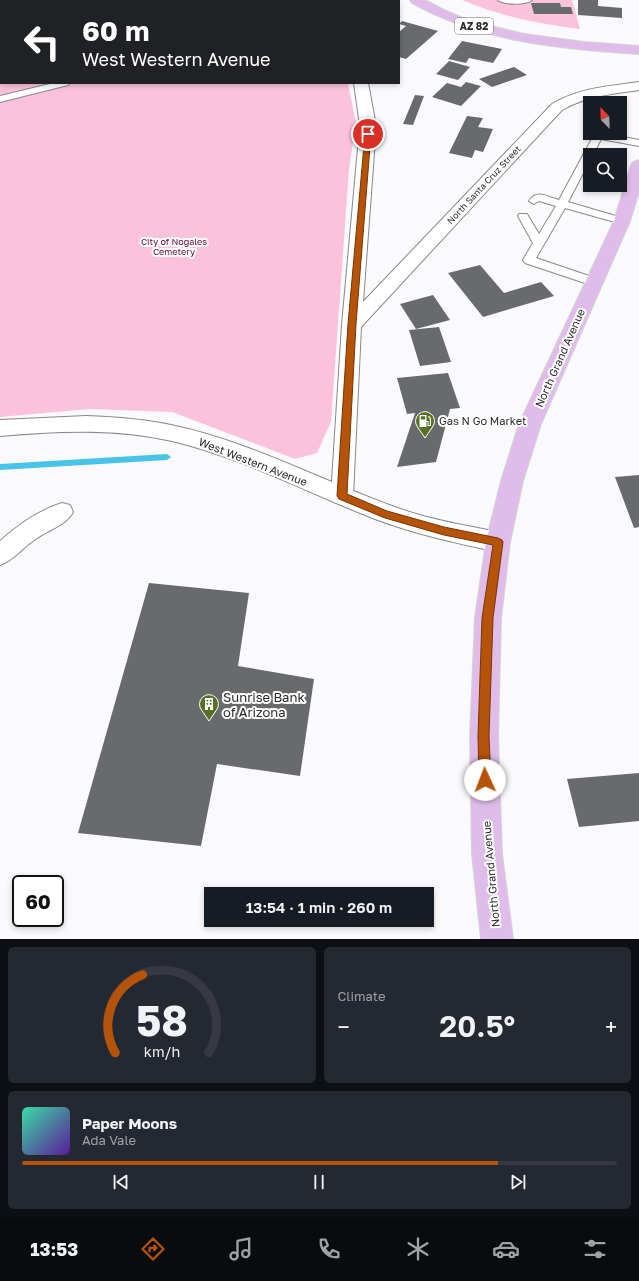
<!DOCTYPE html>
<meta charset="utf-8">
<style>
body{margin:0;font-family:"Golos Text",sans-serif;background:#242831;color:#f1f3f6;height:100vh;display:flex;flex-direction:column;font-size:15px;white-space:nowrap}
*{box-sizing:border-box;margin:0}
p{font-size:13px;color:#9ea1a6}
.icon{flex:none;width:22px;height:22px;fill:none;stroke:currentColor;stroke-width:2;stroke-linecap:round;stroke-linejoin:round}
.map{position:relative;height:939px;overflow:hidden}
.drawer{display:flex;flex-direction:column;gap:8px;padding:8px;background:#0d0f14;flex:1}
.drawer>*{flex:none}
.hud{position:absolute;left:0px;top:0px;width:400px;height:84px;box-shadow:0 2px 6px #0003;background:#202124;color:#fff;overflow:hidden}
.needle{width:26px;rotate:337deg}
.tools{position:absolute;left:583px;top:96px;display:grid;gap:8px}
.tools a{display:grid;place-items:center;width:44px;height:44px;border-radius:0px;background:#171b24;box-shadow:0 2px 6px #0003;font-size:20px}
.speed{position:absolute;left:12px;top:875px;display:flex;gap:8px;font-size:20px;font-weight:700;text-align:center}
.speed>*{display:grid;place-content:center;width:52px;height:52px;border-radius:50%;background:#171b24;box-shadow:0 2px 6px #0003;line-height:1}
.speed .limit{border:2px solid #111;border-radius:6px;background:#fff;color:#111}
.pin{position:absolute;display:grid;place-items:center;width:34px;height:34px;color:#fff;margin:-17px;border:2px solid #fff;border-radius:50%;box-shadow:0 1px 4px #0007}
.me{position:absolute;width:44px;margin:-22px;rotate:358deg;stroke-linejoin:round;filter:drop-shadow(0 0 3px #0008)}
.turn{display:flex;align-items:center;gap:14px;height:84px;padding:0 16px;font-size:18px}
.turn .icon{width:52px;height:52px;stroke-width:2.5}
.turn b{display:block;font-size:28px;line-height:34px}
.big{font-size:30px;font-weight:600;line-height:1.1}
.drawer .card{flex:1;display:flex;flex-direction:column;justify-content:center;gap:6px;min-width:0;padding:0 14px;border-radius:6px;background:#242831}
.drawer .dial{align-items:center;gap:0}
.dial svg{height:104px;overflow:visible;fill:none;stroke:#363941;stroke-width:7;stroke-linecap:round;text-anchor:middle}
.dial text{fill:#f1f3f6;stroke:none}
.song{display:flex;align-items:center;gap:12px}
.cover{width:48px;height:48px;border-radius:6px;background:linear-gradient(135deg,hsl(160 70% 55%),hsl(270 70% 35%))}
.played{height:4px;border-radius:2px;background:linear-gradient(90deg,#b45309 80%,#363941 80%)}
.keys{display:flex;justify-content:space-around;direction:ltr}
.heat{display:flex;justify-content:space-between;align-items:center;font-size:22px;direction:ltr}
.drawer .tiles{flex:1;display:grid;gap:8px;grid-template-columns:1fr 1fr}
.card:last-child{grid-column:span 2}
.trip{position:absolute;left:204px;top:887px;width:230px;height:40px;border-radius:0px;background:#171b24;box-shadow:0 2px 6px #0003;font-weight:600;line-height:40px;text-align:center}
.dock{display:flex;height:64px;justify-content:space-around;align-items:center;background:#090b0e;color:#9ea1a6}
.dock .icon{width:28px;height:28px}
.dock .on{color:#b45309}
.dock b{font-size:18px;color:#f1f3f6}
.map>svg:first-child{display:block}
.green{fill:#fcc2dc}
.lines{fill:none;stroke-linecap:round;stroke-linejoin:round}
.stream{fill:#47c4e8;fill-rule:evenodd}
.building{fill:#686a6c}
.lane-casing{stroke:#87888a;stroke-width:2}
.street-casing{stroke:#87888a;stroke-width:2}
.secondary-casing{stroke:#87888a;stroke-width:2}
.primary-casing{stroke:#d5d5d5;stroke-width:2}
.lane{fill:#fff;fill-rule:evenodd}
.street{fill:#fff;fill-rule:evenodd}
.secondary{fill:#fff;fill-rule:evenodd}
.primary{fill:#dfbcea;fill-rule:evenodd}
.route{fill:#b45309;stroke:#753606}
.labels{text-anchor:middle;stroke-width:4;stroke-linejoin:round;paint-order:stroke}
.far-street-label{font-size:9px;fill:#2b2b2c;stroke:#fff}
.far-park-label{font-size:9px;fill:#5a0b3b;stroke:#fff}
.shield{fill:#fff;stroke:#6b6b6b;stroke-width:1}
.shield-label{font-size:10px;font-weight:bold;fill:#2b2b2c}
.street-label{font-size:11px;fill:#2b2b2c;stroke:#fff}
.poi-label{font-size:11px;fill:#2b2b2c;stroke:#fff;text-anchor:start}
.near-poi-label{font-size:13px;fill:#2b2b2c;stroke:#fff;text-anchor:start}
</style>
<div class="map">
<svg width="639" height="939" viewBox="0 0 639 939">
<rect width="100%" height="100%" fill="#fafafd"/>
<!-- green -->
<path class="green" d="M0 0 127 1H1V83H348L356 123 349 169 331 422 317 453 295 459 172 412 90 409 0 417Z
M462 0H572L580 29C538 24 500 16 462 0Z"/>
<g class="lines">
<!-- stream -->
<path class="stream" d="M167 454 171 457 167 460 0 470V464Z"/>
</g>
<!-- building -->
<path class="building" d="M578 0H598V6L622 8V18L578 15Z
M531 3H560L561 7H571L573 14H534Z
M402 21 438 31 406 59 399 57V32L406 26 399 24Z
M462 41 502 49 493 63 469 58 466 63 448 59Z
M449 61 470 67 458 80 436 74Z
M514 67 527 75 492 87 479 79Z
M466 82 481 86 461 106 432 97 447 83 461 87Z
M415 95 424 96 413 125 403 124Z
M467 116 483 118 478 127 493 129 483 152 475 150 472 158 449 153Z
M480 265 504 293 541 282 554 296 483 317 448 273Z
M433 295 450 320 416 329 400 304Z
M439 327 451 362 420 366 409 330Z
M448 373 460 408 450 409 436 462 397 467 415 413 407 414 397 378Z
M639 475V527L634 528 615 477Z
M149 583 249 593 238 666 314 679 300 776 217 764 201 846 78 833Z
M639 773V821L579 827 567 779Z"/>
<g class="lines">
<defs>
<path id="lane" d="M0 0H10L1 1 0 3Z
M498 0H532C526 5 504 5 498 0Z
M54 83H70L68 85 0 102V96Z
M595 133H603L639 140V146L601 139 593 155H590V160L568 202 626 219 627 221 622 224 565 208 536 258 598 279 600 282 598 285 594 286 525 263 523 260 533 243 518 216 519 214H527L539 234 556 206 539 201 534 204 529 201C537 189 547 197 559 200Z"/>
<path id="street" d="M133 0H146V1H133Z
M639 82V90C612 94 586 96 562 110L361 327 353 496 350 502 342 505 334 502 331 496 342 325 360 126 354 83H368L376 126 363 302 552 104C579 88 609 86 639 82Z
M62 503 70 505 73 512C66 526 45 531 33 541 21 549 14 560 0 565V541C18 525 39 510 62 503Z"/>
<path id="secondary" d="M86 416C115 417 143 419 171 425 248 441 318 479 392 506 426 519 463 525 498 532L506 535 510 542 506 549 498 552C456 543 415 534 375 519 308 493 243 458 172 441 115 428 57 431 0 436V420Z"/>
<path id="primary" d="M410 0H425L444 10 470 21 524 34 584 42 639 46V54C561 49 481 42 412 3Z
M639 160V192L630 221 541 424 523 481 510 542 501 618 498 736 502 854 513 939H481L472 854 470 736 475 618 486 542 501 481 519 424 614 221 631 165 633 162Z"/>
</defs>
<!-- lane casing -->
<use href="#lane" class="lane-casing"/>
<!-- street casing -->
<use href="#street" class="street-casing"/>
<!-- secondary casing -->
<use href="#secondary" class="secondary-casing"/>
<!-- primary casing -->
<use href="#primary" class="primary-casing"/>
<!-- lane -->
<use href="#lane" class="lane"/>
<!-- street -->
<use href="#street" class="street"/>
<!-- secondary -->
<use href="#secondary" class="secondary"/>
<!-- primary -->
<use href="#primary" class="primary"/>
</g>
<!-- route -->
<path class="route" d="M368 132 371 134 356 324 347 494 387 511 444 527 498 538 502 540 503 542 493 618 489 736 491 780 489 784 485 786 481 784 479 780 478 736 482 618 493 545 444 535 385 518 339 499 337 496 348 324 365 134Z"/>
<!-- icons -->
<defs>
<symbol id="fuel-pin" viewBox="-11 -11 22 30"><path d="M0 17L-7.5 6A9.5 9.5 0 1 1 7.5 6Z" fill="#587021" stroke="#fff"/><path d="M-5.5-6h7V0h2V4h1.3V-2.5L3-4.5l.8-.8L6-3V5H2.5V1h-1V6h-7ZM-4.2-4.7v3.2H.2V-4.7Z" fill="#fff"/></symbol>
<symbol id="building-pin" viewBox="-11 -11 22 30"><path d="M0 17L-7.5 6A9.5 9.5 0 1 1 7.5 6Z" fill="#587021" stroke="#fff"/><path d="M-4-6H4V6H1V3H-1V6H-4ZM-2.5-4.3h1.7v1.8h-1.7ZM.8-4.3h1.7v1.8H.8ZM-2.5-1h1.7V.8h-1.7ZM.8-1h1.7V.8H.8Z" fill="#fff"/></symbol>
</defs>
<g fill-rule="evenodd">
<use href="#fuel-pin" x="414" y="410" width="22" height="30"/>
<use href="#building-pin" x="198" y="693" width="22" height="30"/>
</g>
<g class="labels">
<!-- far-street labels -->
<g class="far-street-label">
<text transform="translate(484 185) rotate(-47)" y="3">North Santa Cruz Street</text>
</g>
<!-- far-park labels -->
<g class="far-park-label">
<text x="174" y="245">City of Nogales<tspan x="174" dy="10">Cemetery</tspan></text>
</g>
<!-- shield labels -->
<rect class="shield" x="455" y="18" width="38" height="16" rx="3"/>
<g class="shield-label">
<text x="474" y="30">AZ 82</text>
</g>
<!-- street labels -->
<g class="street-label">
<text transform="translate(560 358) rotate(-66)" y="4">North Grand Avenue</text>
<text transform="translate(253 462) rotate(21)" y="4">West Western Avenue</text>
<text transform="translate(491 874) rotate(-95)" y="4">North Grand Avenue</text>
</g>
<!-- poi labels -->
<g class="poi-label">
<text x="439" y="425">Gas N Go Market</text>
</g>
<!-- near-poi labels -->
<g class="near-poi-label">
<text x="223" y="702">Sunrise Bank<tspan x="223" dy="15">of Arizona</tspan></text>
</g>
</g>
</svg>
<div class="tools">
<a><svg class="needle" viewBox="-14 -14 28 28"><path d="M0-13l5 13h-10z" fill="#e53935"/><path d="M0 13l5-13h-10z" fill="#9ea1a6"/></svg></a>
<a><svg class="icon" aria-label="search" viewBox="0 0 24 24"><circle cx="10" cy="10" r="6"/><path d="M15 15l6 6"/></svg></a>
</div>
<div class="speed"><div class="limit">60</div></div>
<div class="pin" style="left:368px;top:134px;background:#d93025"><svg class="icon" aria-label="arrive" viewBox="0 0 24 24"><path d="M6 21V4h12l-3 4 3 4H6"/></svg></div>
<svg class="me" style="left:485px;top:780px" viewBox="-20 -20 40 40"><circle r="19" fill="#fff"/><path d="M0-13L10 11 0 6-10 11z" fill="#b45309"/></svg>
<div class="trip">13:54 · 1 min · 260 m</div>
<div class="hud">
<div class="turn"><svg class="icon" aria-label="left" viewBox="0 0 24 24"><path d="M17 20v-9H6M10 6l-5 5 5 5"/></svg><div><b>60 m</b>West Western Avenue</div></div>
</div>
</div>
<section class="drawer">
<div class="tiles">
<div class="card dial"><svg viewBox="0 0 100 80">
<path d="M14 69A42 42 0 1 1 86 69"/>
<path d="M14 69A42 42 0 0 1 35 9" stroke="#b45309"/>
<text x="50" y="56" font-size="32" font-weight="700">58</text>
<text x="50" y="72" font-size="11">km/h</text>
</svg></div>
<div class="card"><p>Climate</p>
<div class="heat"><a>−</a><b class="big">20.5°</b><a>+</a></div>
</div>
<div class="card">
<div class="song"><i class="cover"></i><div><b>Paper Moons</b><p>Ada Vale</p></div></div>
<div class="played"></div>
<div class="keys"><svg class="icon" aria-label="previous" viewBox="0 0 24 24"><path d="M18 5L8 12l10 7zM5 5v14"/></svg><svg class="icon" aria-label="pause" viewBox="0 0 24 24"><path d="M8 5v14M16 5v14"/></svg><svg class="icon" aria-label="next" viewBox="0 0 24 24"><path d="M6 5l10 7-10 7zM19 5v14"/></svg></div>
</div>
</div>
</section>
<nav class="dock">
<b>13:53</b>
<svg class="icon on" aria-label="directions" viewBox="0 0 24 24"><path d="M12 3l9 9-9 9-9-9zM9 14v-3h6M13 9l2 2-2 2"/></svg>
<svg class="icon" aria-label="music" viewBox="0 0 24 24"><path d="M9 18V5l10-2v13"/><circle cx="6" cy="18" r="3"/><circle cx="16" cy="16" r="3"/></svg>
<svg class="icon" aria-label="phone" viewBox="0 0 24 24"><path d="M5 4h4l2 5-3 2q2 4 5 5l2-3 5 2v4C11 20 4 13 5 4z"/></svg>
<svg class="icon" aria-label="climate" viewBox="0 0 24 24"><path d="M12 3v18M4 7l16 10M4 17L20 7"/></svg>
<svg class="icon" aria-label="car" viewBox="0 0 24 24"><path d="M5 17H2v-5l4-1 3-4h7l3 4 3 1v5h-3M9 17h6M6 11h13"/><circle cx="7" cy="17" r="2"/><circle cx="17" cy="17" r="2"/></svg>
<svg class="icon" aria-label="filters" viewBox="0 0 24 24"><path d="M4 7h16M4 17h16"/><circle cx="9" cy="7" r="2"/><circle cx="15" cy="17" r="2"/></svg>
</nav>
